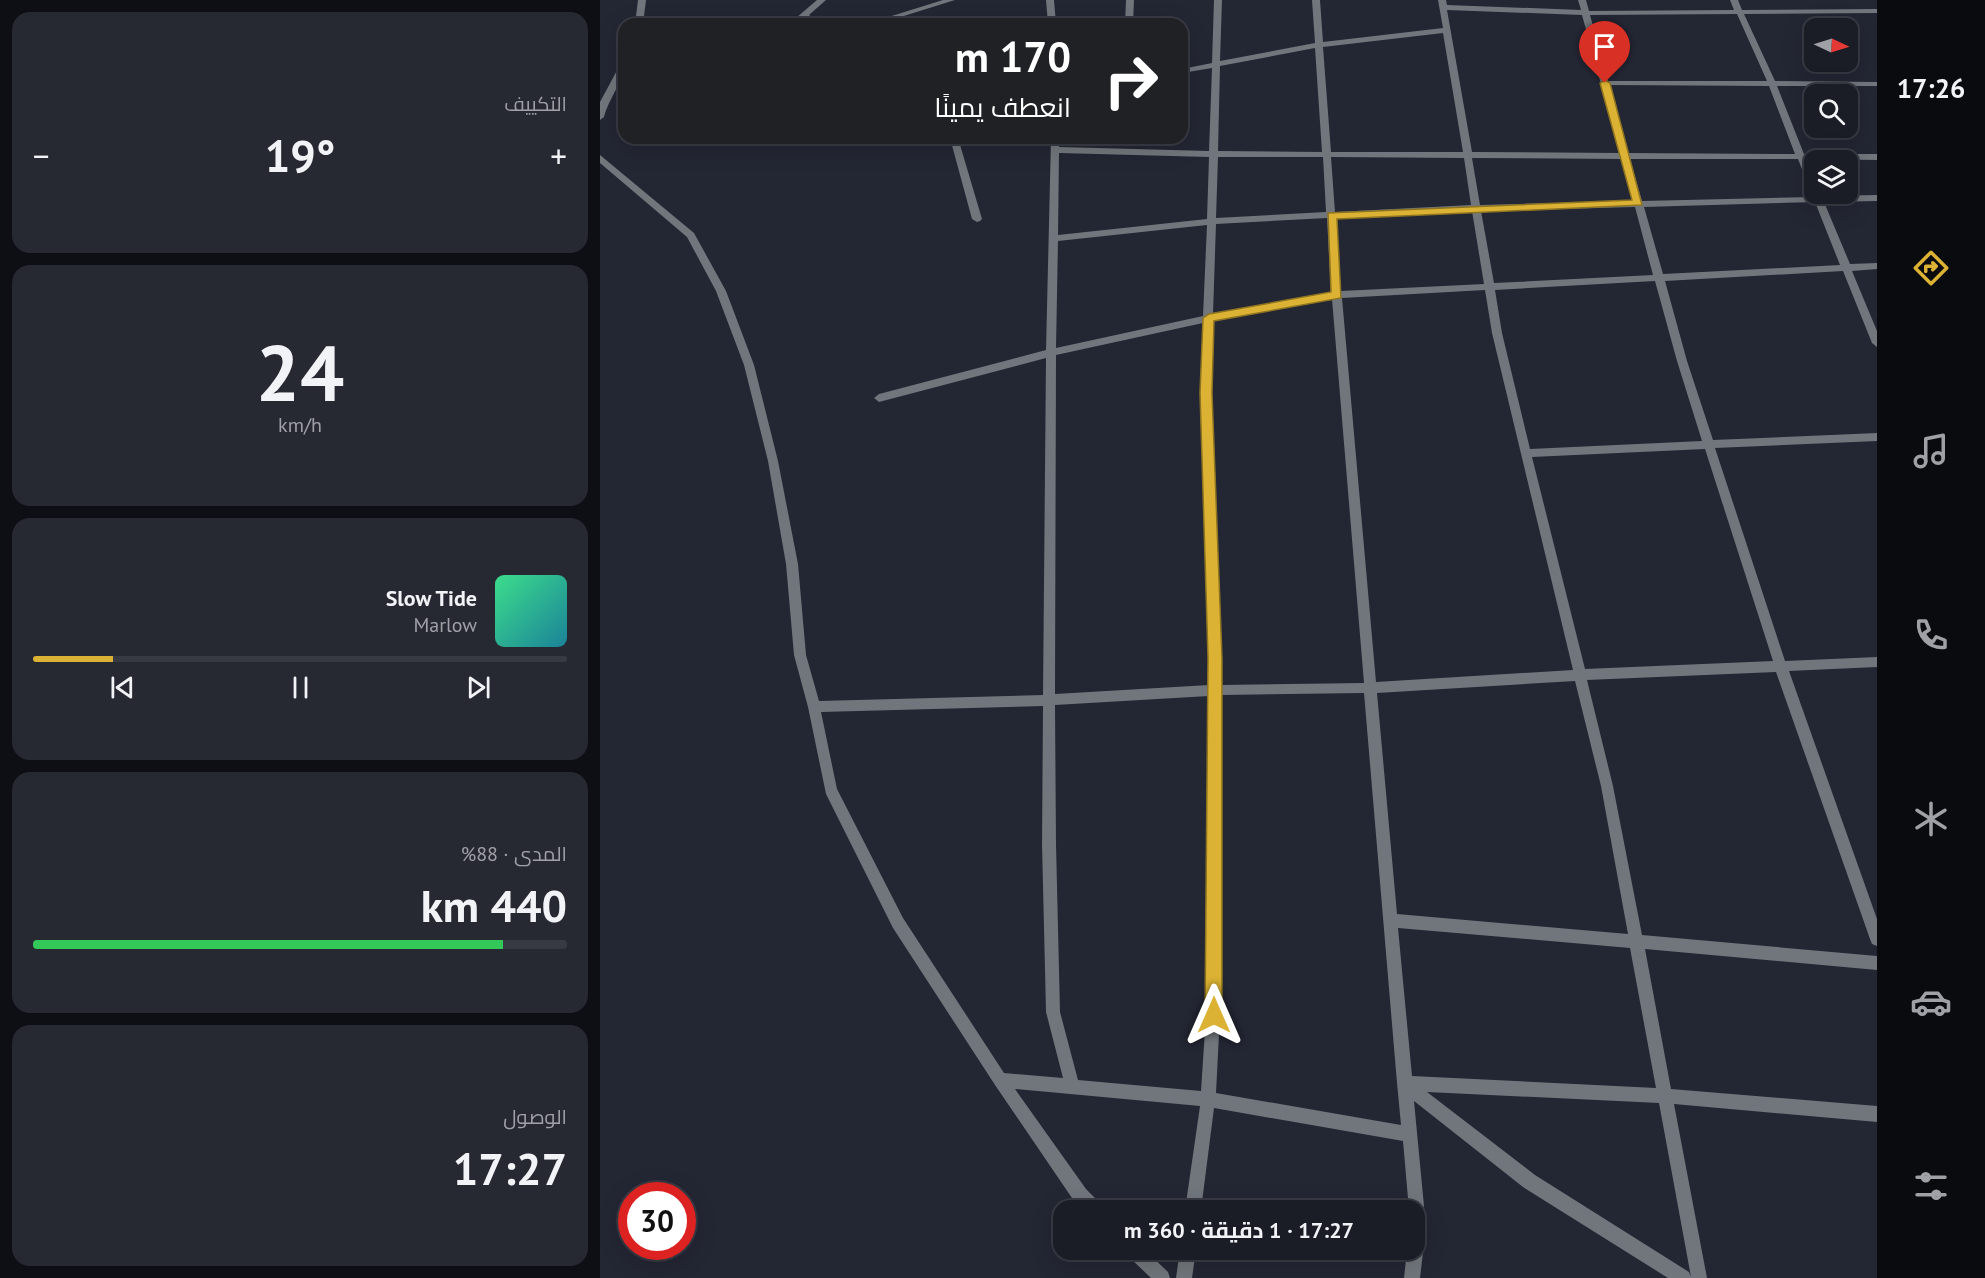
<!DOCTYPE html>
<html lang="ar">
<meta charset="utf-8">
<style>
body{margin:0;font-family:"PT Sans",Cairo,sans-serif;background:#272932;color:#f1f3f6;direction:rtl;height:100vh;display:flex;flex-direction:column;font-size:22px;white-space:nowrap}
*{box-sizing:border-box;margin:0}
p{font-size:20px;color:#9fa1a7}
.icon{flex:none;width:33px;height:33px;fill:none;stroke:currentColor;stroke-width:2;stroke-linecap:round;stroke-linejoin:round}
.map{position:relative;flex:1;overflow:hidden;direction:ltr}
.drawer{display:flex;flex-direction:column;gap:12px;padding:12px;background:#0e0f15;width:600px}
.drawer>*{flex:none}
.banner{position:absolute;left:18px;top:18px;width:570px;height:126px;border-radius:18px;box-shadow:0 6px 24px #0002,0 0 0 2px #383a43;direction:rtl;background:#202124;color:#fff;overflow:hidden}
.needle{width:39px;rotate:94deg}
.fabs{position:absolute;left:1204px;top:18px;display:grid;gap:12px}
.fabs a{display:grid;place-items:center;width:54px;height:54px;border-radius:12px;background:#1a1c26;box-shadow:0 6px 24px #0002,0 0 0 2px #383a43;font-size:30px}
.speed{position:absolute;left:18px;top:1182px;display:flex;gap:12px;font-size:30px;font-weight:700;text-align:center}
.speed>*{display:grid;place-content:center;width:78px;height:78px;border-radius:50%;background:#1a1c26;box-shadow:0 6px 24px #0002,0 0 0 2px #383a43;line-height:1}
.speed .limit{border:9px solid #d22;background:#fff;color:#111}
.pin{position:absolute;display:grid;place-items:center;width:51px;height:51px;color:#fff;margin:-62px -26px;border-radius:50% 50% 50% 0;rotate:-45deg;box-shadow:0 0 6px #0007}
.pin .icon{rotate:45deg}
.me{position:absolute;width:66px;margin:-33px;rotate:0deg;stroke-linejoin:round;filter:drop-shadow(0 0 4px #0008)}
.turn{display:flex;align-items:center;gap:21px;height:126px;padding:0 18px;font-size:27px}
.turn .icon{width:78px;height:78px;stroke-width:2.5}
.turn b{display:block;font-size:42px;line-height:51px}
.big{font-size:45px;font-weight:700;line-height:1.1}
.drawer .widget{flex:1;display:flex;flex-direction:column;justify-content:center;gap:9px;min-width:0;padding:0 21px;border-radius:18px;background:#272932}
.drawer .dial{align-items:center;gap:0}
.dial b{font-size:78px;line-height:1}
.song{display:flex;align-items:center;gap:18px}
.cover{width:72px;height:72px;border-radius:9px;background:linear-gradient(135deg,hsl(150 70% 55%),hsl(190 70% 35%))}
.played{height:6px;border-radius:3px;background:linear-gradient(90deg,#dbb233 15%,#383a43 15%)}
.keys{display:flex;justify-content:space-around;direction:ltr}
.heat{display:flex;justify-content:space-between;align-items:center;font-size:33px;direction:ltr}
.charge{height:9px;border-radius:4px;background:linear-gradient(90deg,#34c759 88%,#383a43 0)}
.trip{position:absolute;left:453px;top:1200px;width:372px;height:60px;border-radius:18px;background:#1a1c26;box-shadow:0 6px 24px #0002,0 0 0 2px #383a43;font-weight:700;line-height:60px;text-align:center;direction:rtl}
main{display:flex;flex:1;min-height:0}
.dock{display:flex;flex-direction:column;width:108px;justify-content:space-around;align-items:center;background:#0a0b0f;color:#9fa1a7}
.dock .icon{width:42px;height:42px}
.dock .selected{color:#dbb233}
.dock b{font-size:27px;color:#f1f3f6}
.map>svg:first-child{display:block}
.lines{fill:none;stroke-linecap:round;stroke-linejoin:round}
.street{fill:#70767b;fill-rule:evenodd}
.route{fill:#dbb233;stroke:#8e7421;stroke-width:1.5}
</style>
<main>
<nav class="dock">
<b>17:26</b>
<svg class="icon selected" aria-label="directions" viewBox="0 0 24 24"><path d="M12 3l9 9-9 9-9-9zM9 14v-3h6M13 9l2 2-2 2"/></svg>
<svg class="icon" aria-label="music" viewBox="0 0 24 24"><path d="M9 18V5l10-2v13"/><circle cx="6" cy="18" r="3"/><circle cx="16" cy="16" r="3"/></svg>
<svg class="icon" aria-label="phone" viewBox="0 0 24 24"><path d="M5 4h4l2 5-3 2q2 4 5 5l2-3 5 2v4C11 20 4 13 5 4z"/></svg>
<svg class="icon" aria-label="climate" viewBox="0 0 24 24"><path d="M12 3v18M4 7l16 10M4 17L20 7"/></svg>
<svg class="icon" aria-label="car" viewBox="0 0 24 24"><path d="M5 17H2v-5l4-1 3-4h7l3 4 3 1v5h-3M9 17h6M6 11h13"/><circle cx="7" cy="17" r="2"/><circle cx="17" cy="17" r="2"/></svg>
<svg class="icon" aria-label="filters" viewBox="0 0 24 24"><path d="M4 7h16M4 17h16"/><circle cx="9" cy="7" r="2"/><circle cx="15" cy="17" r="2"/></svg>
</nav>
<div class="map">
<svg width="1277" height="1278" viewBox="0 0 1277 1278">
<rect width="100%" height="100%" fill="#232633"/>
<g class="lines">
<!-- street -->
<path class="street" d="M38 0H46L43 24H35Z
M217 0H226L209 15 223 24H213L204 19 198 24H189Z
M343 0H355L278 24H266Z
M446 0H454L456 24H448Z
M526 0H534L533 24H525Z
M614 0H622L620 61 715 43 712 0H720L723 42 843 28 838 0H846L847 5 981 10 978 0H986L989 11 1134 10 1130 0H1138L1142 10 1277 9V13L1144 14 1175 81 1277 82V86H1177L1204 154H1277V160L1206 159 1215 181V194H1220L1222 196 1277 195V201L1224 202 1250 264 1277 263V269L1252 271 1277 331V347L1272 343 1243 271 1065 281 1087 361 1113 440 1277 433V441L1115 448 1185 661 1277 657V667L1189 671 1277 919V946L1272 944 1270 939 1176 672 987 680 1013 786 1042 935 1277 956V970L1045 949 1071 1089 1277 1106V1122L1074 1104 1107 1278H1068L923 1187 814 1101 826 1227 820 1278H804L807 1250H814V1210H809L803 1141 614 1108 601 1210H585L600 1106 415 1089 486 1189 501 1204 503 1210H484L474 1201 395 1085 293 928 226 794 208 707 194 655 186 564 168 461 144 365 116 291 87 237 0 163V155L94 233 126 291 154 365 178 461 198 564 206 655 219 701 443 695 446 358 279 402 274 398 279 394 446 350 451 138H459V147L609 151 612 68 582 73V69L612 63ZM847 10 982 15 1020 153 872 152ZM1137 14 1167 81H1008L990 15ZM843 33 863 152H731L723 47ZM715 48 722 152 618 151 620 66ZM1010 85 1169 86 1195 154 1029 153ZM459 153 609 157 607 219 458 235ZM618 157H723L726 212 616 218ZM731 157 864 158 871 205 735 212ZM872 158 1022 159 1033 201 880 205ZM1030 159H1198L1213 197 1042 201ZM1215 202 1240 265 1063 274 1044 207ZM1035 207 1053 275 894 283 881 211ZM872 211 884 284 741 291 736 218ZM727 218 731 293 613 314 616 224ZM607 225 603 316 456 348 458 241ZM1055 281 1077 361 1102 441 930 449 902 333 895 290ZM885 290 892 333 973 670 776 682 742 298ZM732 299 764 683 621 685 611 393 613 321ZM603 323 601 393 609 685 455 694 456 355ZM1105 449 1173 661 985 669 932 457ZM975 681 1001 786 1028 934 797 914 777 693ZM764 693 797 1083 801 1125 616 1093 620 1015 621 695ZM609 696 606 1015 601 1091 478 1080 460 1012 456 844 455 705ZM443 706 442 844 446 1012 463 1078 404 1073 303 918 237 789 221 712ZM798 928 1030 948 1056 1088 812 1076ZM827 1092 1059 1103 1091 1277 1089 1272 935 1175Z
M21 63H24C24 81 9 98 4 117L0 120V102Z
M350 138H358L382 219 380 221 377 222 372 219Z
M526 1250H545L568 1272 570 1278H551L528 1256Z
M580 1250H596L592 1278H576Z"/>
</g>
<!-- route -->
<path class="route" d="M1005 80 1010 83 1042 205 737 219 741 298 614 321 612 393 622 658V1015L619 1021 614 1024 608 1021 605 1015 608 658 600 393 603 318 609 314 731 292 728 213 1032 200 1000 83Z"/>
</svg>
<div class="fabs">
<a><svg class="needle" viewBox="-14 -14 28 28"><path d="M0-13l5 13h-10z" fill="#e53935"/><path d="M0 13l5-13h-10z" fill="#9fa1a7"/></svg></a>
<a><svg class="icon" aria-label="search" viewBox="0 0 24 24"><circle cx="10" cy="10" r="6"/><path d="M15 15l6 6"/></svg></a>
<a><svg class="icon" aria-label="layers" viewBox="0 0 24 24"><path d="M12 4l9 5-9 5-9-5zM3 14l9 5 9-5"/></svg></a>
</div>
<div class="speed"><div class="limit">30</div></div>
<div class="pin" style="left:1005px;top:83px;background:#d93025"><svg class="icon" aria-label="arrive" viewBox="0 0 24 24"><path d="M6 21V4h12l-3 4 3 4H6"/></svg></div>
<svg class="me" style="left:614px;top:1015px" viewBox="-20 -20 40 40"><path d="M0-17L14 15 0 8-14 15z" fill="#dbb233" stroke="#fff" stroke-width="4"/></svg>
<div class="trip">17:27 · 1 دقيقة · 360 m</div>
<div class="banner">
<div class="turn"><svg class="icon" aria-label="right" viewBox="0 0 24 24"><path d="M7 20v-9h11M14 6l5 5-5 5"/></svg><div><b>170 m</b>انعطف يمينًا</div></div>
</div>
</div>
<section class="drawer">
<div class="widget"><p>التكييف</p>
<div class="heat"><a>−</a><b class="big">19°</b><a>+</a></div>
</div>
<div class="widget dial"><b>24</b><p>km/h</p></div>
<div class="widget">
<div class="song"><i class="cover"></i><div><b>Slow Tide</b><p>Marlow</p></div></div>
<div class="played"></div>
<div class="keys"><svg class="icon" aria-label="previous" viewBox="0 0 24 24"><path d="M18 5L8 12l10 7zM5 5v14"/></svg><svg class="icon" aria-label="pause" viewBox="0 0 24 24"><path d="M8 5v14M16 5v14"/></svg><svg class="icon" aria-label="next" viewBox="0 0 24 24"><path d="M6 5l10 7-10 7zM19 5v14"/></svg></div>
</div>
<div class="widget"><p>المدى · 88%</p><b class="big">440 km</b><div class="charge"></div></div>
<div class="widget"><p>الوصول</p><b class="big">17:27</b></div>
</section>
</main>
